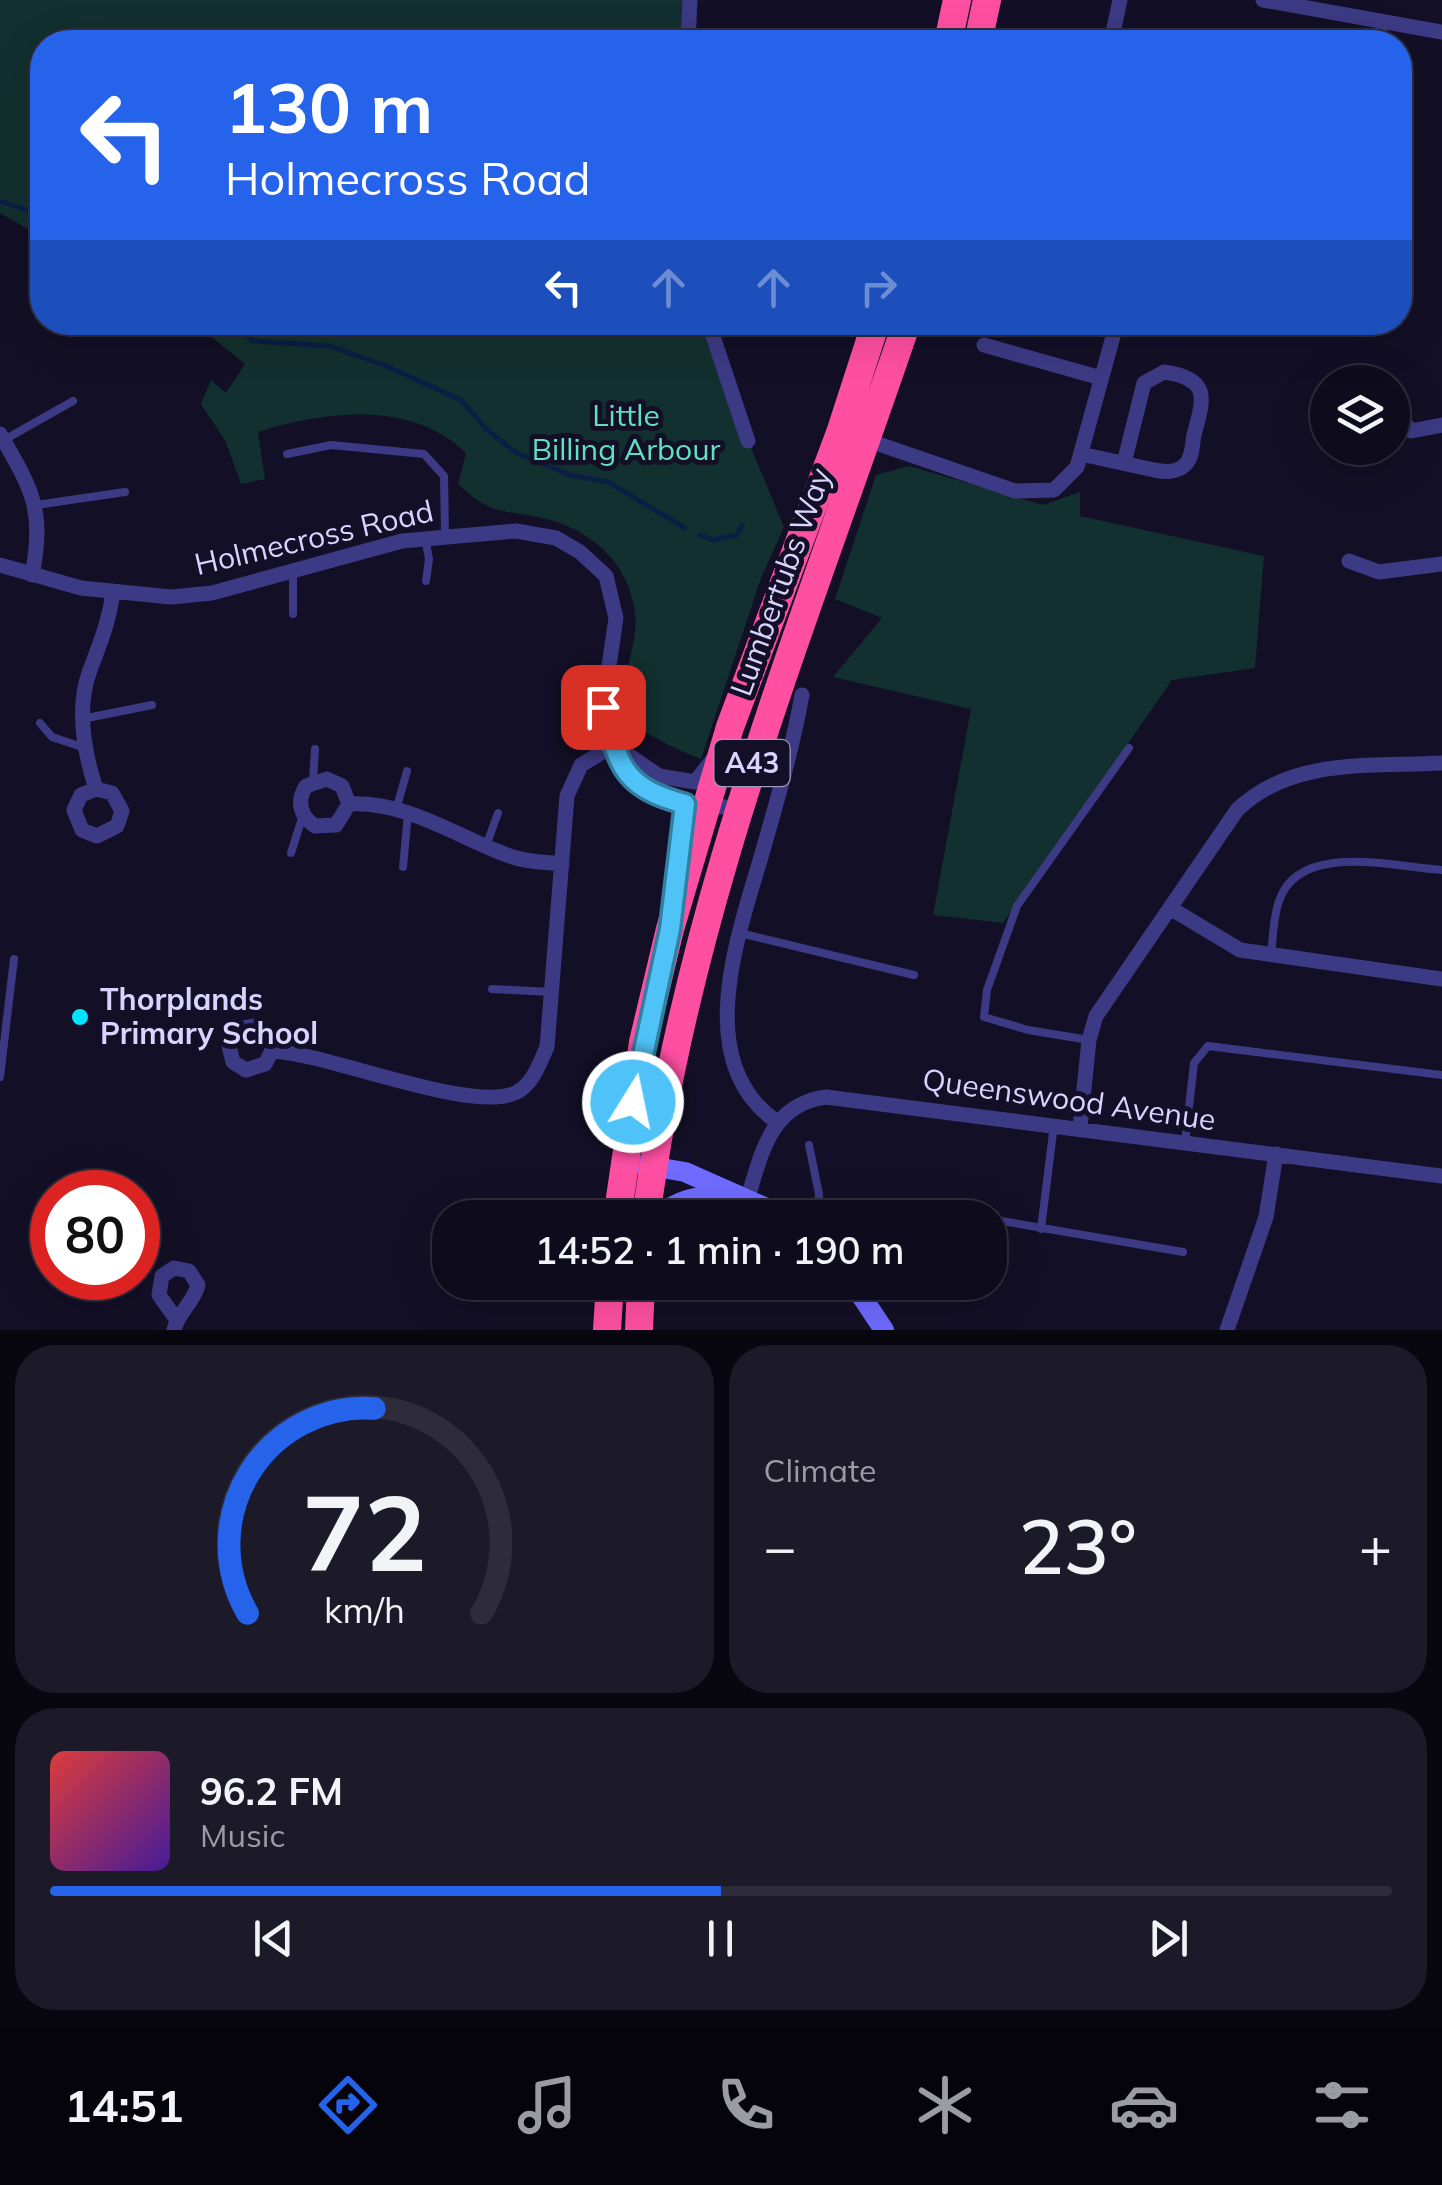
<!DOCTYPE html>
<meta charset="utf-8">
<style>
body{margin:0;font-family:Mulish,sans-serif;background:#1c1929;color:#f1f3f6;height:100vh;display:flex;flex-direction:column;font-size:38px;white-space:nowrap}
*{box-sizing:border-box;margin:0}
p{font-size:32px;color:#9b9ba3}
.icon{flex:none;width:55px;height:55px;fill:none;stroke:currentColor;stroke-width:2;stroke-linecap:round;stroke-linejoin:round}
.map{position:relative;height:1330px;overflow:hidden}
.side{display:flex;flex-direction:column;gap:15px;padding:15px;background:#08060f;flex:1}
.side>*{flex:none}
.hud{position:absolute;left:30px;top:30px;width:1382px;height:305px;border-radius:40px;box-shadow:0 10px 40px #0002,0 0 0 2px #2e2b3b;background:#2563eb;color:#fff;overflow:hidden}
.buttons{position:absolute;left:1310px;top:365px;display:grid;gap:20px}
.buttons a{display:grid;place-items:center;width:100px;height:100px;border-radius:50%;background:#0e0b1c;box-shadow:0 10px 40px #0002,0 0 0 2px #2e2b3b;font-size:50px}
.speed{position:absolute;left:30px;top:1170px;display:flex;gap:20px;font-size:50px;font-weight:700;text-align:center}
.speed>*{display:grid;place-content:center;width:130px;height:130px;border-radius:50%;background:#0e0b1c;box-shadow:0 10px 40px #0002,0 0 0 2px #2e2b3b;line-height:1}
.speed .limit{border:15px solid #d22;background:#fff;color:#111}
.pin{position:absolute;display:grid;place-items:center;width:85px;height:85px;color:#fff;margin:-42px;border-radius:20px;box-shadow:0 5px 15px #0006}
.me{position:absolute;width:110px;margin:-55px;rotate:10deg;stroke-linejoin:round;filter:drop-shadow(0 0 8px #0008)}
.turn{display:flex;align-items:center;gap:35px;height:210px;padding:0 30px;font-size:45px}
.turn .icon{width:130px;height:130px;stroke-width:2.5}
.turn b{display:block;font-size:70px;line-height:85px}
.lanes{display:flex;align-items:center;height:95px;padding:0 30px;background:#0003;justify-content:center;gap:50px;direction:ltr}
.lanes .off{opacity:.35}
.big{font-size:75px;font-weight:600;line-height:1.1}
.side .card{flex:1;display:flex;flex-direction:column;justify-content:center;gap:15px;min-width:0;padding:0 35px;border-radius:40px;background:#1c1929}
.side .dial{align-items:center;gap:0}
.dial svg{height:260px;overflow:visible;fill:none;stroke:#2e2b3b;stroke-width:7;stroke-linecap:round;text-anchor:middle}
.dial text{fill:#f1f3f6;stroke:none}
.song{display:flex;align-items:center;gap:30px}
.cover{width:120px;height:120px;border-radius:15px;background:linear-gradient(135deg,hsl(0 70% 55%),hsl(260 70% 35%))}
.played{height:10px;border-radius:5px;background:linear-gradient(90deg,#2563eb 50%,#2e2b3b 50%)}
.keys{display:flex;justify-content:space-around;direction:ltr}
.heat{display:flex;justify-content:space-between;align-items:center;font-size:55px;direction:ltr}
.side .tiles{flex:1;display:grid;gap:15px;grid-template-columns:1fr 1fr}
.card:last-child{grid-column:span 2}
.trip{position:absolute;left:432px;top:1200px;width:575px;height:100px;border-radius:40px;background:#0e0b1c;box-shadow:0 10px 40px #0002,0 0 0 2px #2e2b3b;font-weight:600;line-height:100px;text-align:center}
.tab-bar{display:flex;height:160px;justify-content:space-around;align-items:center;background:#06040b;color:#9b9ba3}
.tab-bar .icon{width:70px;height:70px}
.tab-bar .on{color:#2563eb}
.tab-bar b{font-size:45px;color:#f1f3f6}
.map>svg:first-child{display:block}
.green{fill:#12302f}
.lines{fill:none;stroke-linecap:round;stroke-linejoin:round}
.stream{stroke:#0a1f44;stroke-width:5}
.lane{stroke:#3d3a85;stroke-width:8}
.street{stroke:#3d3a85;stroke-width:15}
.secondary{stroke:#6f6bff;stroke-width:20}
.highway{stroke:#ff4fa3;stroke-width:28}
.route-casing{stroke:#337fa1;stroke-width:25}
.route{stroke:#4fc3f7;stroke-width:18}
.poi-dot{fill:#00e5ff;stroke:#130f26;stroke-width:4}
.labels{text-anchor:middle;stroke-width:10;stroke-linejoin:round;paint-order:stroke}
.shield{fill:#130f26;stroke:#9e99be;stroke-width:2.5}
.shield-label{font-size:28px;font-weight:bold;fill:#d9d4ff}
.park-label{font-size:30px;fill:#5fe0c0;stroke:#130f26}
.street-label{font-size:30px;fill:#d9d4ff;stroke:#130f26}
.poi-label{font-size:30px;font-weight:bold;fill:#d9d4ff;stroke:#130f26;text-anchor:start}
</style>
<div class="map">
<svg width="1442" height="1330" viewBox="0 0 1442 1330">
<rect width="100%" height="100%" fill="#130f26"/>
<!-- green -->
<path class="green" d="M0 0H689L687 42H42V237L0 213Z
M194 323H709L730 397 784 527 761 578 701 759C670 748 645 730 614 719 620 692 639 639 635 613 629 564 594 532 547 519 503 508 494 518 458 484L466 453C411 400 326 411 258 432L265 479 241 484 225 440 201 404 211 380 226 393 245 364Z
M909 466 1043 505 1080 492V516L1264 556 1255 668 1172 680 1003 923 933 915 971 709 833 677 882 618 835 599 876 475Z"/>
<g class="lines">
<!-- stream -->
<path class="stream" d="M0 201 42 215
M234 322 253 341 329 346 384 365 461 400 488 431 517 453 570 475 608 482 685 528
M700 535 713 540 737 535 742 525"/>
<!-- lane -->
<path class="lane" d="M4 440 73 401
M287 454 331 445 424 454 444 476 445 535
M36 505 125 492
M425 538 429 559 426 581
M293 614V571
M82 719 152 705
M40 723 52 737 85 748
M313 781 315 749
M396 810 407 771
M486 846 498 813
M291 853 303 815
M403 867 408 813
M740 933 914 975
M1271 955C1273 938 1273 918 1279 901 1299 841 1395 867 1442 870
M492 989 551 992
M1089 1040 1028 1030 984 1017 987 990 1017 906 1129 748
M0 1077 14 959
M1185 1143 1194 1063 1208 1046 1442 1075
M809 1145 819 1194 818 1218
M957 1213 981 1218
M990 1219 1183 1252
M1041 1229 1054 1125"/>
<!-- street -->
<path class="street" d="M1263 0 1442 32
M688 42 690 0
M1111 42 1120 0
M1377 42 1381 21
M710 327 748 441
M984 345 1101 378
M1401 418 1411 431 1442 425
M0 434C32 489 45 510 32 575
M867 440 1015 491 1054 490 1077 467 1117 322
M1081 454 1154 470C1165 472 1176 473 1185 465 1193 457 1192 445 1194 435 1204 398 1211 379 1164 372L1144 383 1124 463
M1349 561 1379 572 1442 564
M0 565 81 588 171 597 212 593 402 541 516 531 556 538 580 552 606 576 616 618 603 707 618 763 651 795 685 804 737 808
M614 745 659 776 695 782 713 759
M96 789 81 795 74 810 82 830 97 836 117 826 122 811 112 793 96 789C84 752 76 707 90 670 100 643 109 622 113 593
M349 804 342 786 327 779 306 786C296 802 300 816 315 826L336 825 349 804C406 801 456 836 507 855 524 862 544 862 562 864
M677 865 685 804
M1170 908 1240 950 1442 979
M272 1051 268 1034 255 1026 237 1029 228 1042 233 1062 246 1070 265 1064 272 1051C331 1054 474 1115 517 1092 533 1084 540 1062 547 1047L567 796 581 765 614 745
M777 1122C687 1060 742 926 765 843 779 794 793 745 802 695
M1080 1128 1089 1040 1096 1016 1237 810C1292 757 1371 767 1442 763
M748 1197C762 1152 771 1104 826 1097L1442 1176
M174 1330C178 1312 193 1304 198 1285L189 1271 174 1268 162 1276 159 1295 176 1319
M1227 1330 1266 1217 1276 1154"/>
<!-- secondary -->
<path class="secondary" d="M644 1165 685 1172 789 1218
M654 1218C680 1199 698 1194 731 1196
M852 1282 884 1330"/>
<!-- highway -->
<path class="highway" d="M948 42 957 0
M978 42 987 0
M617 1218 643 1042 670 929 730 727 840 433 876 322
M646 1218C687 903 806 620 907 322
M607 1330 610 1282
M639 1330 641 1282"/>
</g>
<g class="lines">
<defs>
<path id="route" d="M603 707C619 765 621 787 685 804L670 929 633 1102"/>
</defs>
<!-- route casing -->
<use href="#route" class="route-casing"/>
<!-- route -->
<use href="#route" class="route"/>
</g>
<!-- markers -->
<circle class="poi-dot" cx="80" cy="1017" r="10"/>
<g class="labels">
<!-- shield labels -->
<rect class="shield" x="714.5" y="740" width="75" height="46" rx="8"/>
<g class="shield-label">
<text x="752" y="773">A43</text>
</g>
<!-- park labels -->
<g class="park-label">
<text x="626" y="426">Little<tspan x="626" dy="34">Billing Arbour</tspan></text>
</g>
<!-- street labels -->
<g class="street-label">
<text transform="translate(314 538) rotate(-13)" y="10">Holmecross Road</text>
<text transform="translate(781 582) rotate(-70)" y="10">Lumbertubs Way</text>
<text transform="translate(1069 1100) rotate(8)" y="10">Queenswood Avenue</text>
</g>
<!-- poi labels -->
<g class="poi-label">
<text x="100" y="1010">Thorplands<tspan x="100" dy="34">Primary School</tspan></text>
</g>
</g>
</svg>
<div class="buttons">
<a><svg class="icon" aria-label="layers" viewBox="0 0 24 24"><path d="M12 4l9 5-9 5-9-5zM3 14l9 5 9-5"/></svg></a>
</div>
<div class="speed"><div class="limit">80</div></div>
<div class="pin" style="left:603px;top:707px;background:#d93025"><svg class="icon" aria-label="arrive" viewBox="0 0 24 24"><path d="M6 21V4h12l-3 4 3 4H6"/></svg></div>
<svg class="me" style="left:633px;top:1102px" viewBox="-20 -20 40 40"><circle r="17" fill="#4fc3f7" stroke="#fff" stroke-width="3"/><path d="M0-11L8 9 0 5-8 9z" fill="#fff"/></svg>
<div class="trip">14:52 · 1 min · 190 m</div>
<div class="hud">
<div class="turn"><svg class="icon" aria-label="left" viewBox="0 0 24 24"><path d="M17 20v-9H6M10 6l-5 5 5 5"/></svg><div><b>130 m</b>Holmecross Road</div></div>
<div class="lanes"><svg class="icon" aria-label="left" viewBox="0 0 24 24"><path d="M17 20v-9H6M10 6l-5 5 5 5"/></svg><svg class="icon off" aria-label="ahead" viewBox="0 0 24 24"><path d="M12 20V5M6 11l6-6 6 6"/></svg><svg class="icon off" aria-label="ahead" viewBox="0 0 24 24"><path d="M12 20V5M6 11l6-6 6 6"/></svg><svg class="icon off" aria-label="right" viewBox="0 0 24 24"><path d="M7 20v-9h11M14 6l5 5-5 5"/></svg></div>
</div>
</div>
<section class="side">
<div class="tiles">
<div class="card dial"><svg viewBox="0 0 100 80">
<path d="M14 69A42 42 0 1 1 86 69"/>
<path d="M14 69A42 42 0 0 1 53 6" stroke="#2563eb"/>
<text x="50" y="56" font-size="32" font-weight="700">72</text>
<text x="50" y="72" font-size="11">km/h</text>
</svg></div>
<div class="card"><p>Climate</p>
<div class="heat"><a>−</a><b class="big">23°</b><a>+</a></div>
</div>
<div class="card">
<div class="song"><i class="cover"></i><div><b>96.2 FM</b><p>Music</p></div></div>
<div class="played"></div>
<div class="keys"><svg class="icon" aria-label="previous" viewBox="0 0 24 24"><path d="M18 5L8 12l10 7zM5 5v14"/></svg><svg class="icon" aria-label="pause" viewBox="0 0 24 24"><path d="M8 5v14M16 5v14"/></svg><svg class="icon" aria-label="next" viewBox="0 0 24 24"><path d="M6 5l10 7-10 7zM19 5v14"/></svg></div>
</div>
</div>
</section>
<nav class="tab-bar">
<b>14:51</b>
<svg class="icon on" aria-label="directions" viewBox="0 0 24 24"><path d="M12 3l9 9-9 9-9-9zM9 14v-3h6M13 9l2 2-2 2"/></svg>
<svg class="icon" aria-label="music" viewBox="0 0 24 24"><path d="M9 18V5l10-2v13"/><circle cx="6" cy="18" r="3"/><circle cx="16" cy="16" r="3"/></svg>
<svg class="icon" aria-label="phone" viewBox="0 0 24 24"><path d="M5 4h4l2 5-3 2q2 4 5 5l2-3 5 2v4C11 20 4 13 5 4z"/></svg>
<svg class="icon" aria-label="climate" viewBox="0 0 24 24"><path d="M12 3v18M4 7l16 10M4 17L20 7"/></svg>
<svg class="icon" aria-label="car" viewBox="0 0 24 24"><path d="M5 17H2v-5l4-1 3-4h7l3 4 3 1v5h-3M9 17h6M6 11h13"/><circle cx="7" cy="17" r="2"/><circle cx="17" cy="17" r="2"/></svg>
<svg class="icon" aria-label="filters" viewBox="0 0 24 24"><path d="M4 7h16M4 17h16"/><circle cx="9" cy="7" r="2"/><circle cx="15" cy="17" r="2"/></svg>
</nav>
